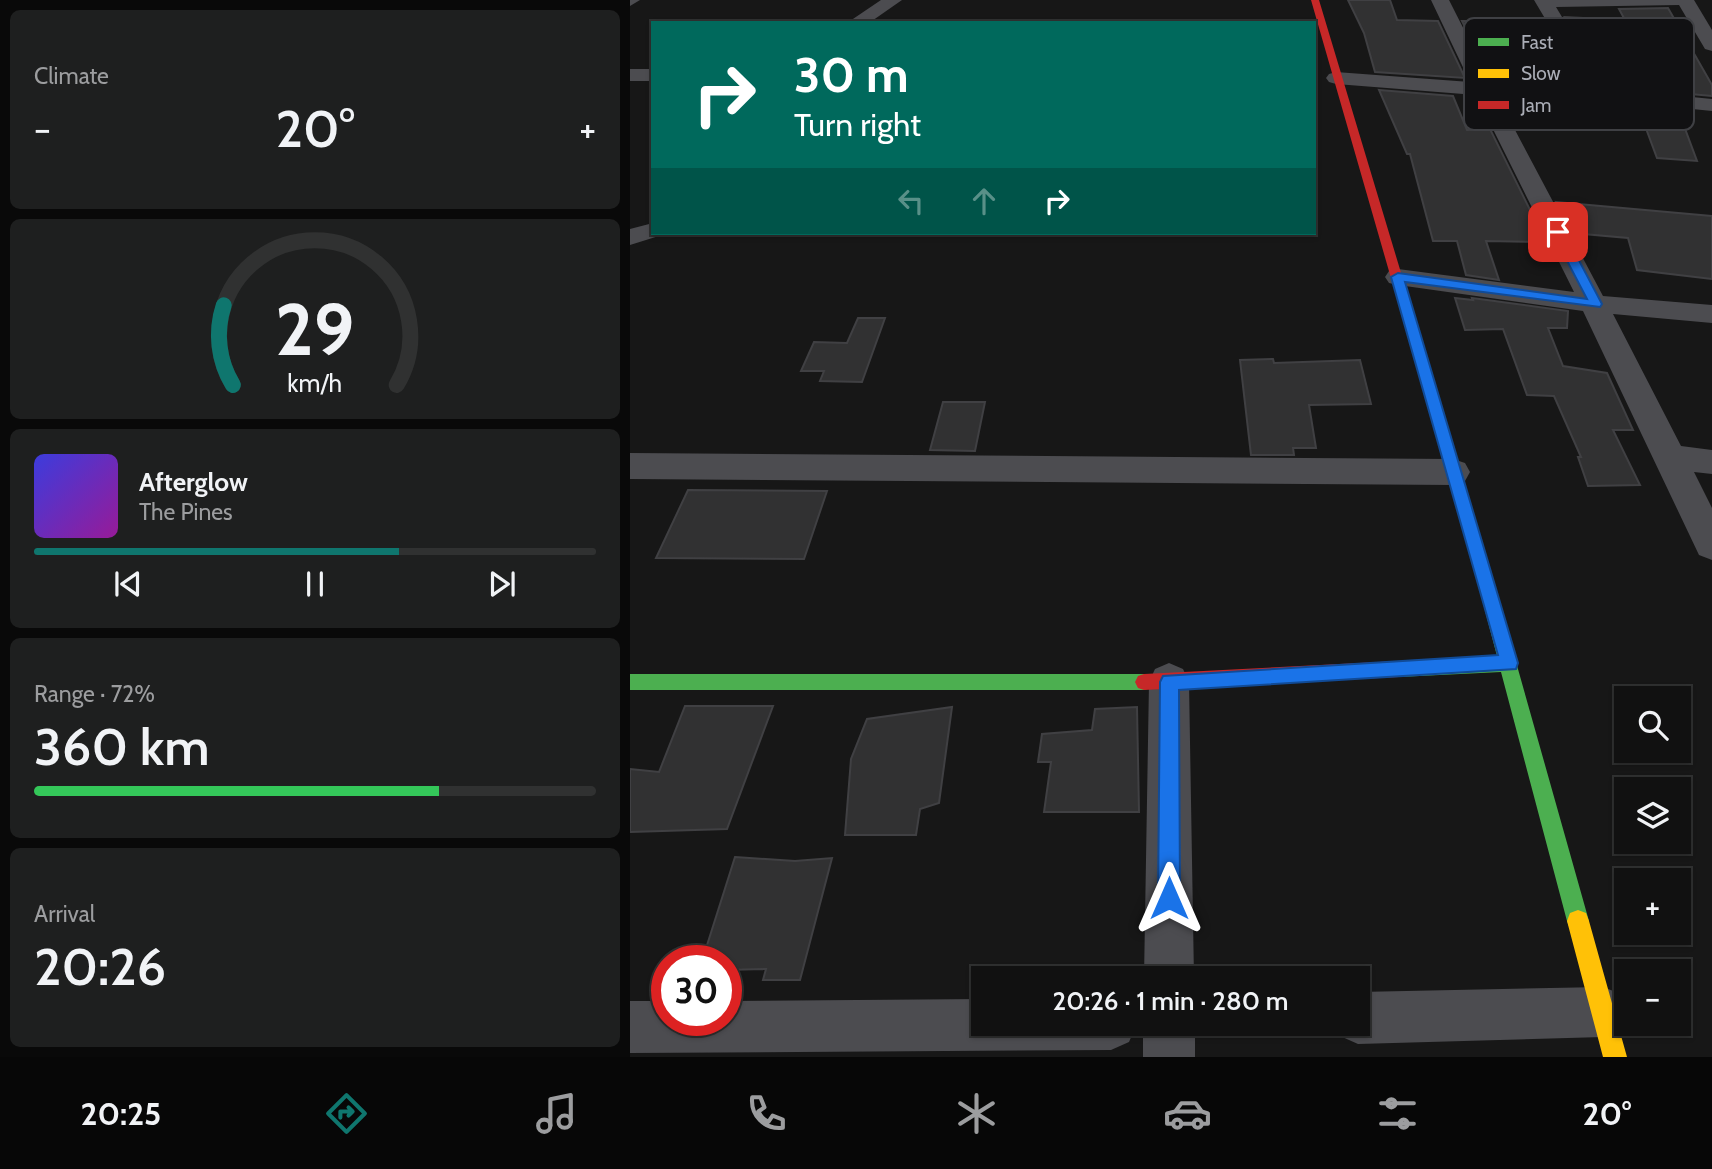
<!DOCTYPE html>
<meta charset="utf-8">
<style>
body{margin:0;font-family:Cabin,sans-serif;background:#1e1f1f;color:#f1f3f6;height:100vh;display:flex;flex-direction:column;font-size:26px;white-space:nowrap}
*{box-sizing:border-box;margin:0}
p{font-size:23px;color:#9c9d9f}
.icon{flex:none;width:38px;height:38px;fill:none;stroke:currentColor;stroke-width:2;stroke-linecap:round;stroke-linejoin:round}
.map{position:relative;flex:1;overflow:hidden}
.side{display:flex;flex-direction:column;gap:10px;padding:10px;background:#090909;width:630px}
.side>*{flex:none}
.top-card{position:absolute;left:21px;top:21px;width:665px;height:214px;border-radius:0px;box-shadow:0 2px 5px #0004,0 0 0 2px #303131;background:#00695c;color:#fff;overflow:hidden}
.controls{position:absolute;left:984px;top:686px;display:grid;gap:14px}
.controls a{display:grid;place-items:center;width:77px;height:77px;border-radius:0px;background:#111;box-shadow:0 2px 5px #0004,0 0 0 2px #303131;font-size:35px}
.speed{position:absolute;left:21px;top:945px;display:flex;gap:14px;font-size:35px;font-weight:700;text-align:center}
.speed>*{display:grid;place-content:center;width:91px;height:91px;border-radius:50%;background:#111;box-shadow:0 2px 5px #0004,0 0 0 2px #303131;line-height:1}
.speed .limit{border:10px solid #d22;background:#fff;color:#111}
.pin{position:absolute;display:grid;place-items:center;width:60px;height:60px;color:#fff;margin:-30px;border-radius:14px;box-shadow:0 4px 10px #0006}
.me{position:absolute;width:77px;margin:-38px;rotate:0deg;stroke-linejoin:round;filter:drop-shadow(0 0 5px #0008)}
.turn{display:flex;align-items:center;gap:24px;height:147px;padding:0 28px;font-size:32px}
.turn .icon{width:91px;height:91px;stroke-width:2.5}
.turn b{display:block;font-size:49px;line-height:60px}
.lanes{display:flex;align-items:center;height:66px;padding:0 28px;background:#0003;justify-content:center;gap:35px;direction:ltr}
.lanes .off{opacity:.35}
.big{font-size:52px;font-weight:600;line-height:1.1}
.side .widget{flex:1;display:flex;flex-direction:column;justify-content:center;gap:10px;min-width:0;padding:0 24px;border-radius:10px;background:#1e1f1f}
.side .dial{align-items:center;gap:0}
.dial svg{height:182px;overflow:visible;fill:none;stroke:#303131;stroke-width:7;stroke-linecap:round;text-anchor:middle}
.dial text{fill:#f1f3f6;stroke:none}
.song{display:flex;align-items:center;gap:21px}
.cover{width:84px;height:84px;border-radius:10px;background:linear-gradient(135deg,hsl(240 70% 55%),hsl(300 70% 35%))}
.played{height:7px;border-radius:4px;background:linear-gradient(90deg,#0f766e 65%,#303131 65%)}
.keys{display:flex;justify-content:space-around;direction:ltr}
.heat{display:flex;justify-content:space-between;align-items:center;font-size:38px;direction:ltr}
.charge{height:10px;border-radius:5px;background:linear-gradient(90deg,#34c759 72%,#303131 0)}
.trip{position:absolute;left:341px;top:966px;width:399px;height:70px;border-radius:0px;background:#111;box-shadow:0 2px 5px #0004,0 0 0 2px #303131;font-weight:600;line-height:70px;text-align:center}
.menu{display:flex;height:112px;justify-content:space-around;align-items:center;background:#070707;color:#9c9d9f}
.menu .icon{width:49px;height:49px}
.menu .current{color:#0f766e}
.menu b{font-size:32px;color:#f1f3f6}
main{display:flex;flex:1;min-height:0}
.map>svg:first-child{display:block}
.building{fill:#313132;stroke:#404043;stroke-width:2}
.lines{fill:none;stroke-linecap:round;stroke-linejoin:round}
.street{fill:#4c4c50;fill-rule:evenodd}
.fast{fill:#4caf50;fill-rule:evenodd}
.slow{fill:#ffc107;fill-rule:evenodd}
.jam{fill:#c62828;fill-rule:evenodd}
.route{fill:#1a73e8;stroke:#114b97;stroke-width:2}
.key{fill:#111113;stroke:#3f4044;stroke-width:2}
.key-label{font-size:19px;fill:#aaadb6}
</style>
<main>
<section class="side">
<div class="widget"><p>Climate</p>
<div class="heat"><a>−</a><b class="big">20°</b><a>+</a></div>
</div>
<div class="widget dial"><svg viewBox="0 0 100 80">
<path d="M14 69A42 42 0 1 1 86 69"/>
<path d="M14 69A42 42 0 0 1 10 34" stroke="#0f766e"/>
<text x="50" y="56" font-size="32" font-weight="700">29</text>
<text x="50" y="72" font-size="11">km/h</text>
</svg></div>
<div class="widget">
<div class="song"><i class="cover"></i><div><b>Afterglow</b><p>The Pines</p></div></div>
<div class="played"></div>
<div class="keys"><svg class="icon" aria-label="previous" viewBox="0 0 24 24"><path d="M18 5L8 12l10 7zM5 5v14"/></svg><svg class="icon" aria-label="pause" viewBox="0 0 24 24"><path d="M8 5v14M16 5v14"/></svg><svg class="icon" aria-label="next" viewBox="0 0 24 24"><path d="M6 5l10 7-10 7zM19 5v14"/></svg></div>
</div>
<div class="widget"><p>Range · 72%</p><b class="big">360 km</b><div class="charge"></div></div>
<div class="widget"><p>Arrival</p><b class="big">20:26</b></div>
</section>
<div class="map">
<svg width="1082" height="1057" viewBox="0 0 1082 1057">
<rect width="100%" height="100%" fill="#171717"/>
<!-- building -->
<path class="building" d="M718 0H760L767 20 808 21 835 78 745 72 734 33Z
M1038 8 1082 85V96L964 85 951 44 956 45 935 17 995 20 989 9Z
M832 21H852L867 40 927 43 938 82 862 80Z
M749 90 823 96 837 130 860 129 910 230 901 229 906 242 856 241 869 280 836 275 827 241H803L780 154H777Z
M1004 106 1048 110 1067 161 1027 158 1008 107Z
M926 202 1082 216V279L1007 270 998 238 942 233Z
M825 298 843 300 842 298 938 311 937 328H918L933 366 977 373 1003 430H983L1010 485 958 486 948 457H951L924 396 897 395 873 329 835 330Z
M228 318H255L232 382 190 381 194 371H171L184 342 217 343Z
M643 359 644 363 730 360 741 404 679 405 686 448H663L664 455H621L610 360Z
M313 402H355L345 451 300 450Z
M58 490 197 491 174 559 26 558Z
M55 706H143L97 829 0 832V769L29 772Z
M322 707 309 803 290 809 286 835H215L221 759 237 719Z
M507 707 509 812H414L421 762H408L412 734 462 730 465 709Z
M105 857 165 861 202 858 170 980H133L136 969 96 970V961H72Z"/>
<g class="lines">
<!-- street -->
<path class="street" d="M0 0H10L0 6Z
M251 0H272L239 23H217Z
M801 0H819L861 83 941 85 929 42 904 0H1064L1082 30V51L1075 49 1049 5 926 7 947 42 962 87 1082 99V111L953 98 867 96 973 296 1082 305V323L983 314 1051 446 1082 450V474L1064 472 1082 508V560L1069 555 953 311 768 285 759 283 755 277 759 271 768 269 944 292 846 95 706 84 699 82 696 78 699 74 706 72 840 82Z
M0 69H23V81H0Z
M23 223V233H34L32 235 0 245V229Z
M0 453 823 459 835 463 840 472 835 481 823 485 0 479Z
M539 663 553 669 559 682 564 978H514L519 682 525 669Z
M973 987 991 994C997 1008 997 1016 991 1030L973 1037 728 1044 710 1036 705 1024H728V992Z
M354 999V1024H507L499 1042 481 1050 0 1053V1001H37V1020H96V1001Z
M513 1024H565V1057H513Z"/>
<!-- fast -->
<path class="fast" d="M856 577 862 579 864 584 959 921 956 929 948 932 940 929 937 921 871 672 769 677 763 675 760 669 763 663 769 661 867 656 848 584 850 579Z
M0 674H514L520 676 523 682 520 688 514 690H0Z"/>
<!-- slow -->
<path class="slow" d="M775 302 781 306 864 584 862 589 856 591 850 589 848 584 769 306Z
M948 910 956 913 959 921 997 1057H973L937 921 940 913Z"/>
<!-- jam -->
<path class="jam" d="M681 0H689L781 306 779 309H771L769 306Z
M769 661 775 663 778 669 775 675 769 677 514 690 508 688 505 682 508 676 514 674Z"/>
</g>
<!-- route -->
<path class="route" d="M928 229 934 232 972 304 970 307 775 282 888 663 886 669 549 690 550 898 547 905 539 908 531 905 528 898 530 682 533 676 868 655 761 277 768 273 957 299 922 232Z"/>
<!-- legend -->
<rect x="834" y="18" width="230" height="112" rx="10" class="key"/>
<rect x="848" y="38" width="31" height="8" fill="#4caf50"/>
<rect x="848" y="69" width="31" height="9" fill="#ffc107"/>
<rect x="848" y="101" width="31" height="8" fill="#c62828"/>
<g class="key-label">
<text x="891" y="49">Fast</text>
<text x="891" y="80">Slow</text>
<text x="891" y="112">Jam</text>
</g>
</svg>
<div class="controls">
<a><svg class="icon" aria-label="search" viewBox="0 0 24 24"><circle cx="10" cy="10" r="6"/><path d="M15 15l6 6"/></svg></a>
<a><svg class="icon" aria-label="layers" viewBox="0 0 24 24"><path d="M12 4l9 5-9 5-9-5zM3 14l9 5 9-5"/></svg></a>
<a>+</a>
<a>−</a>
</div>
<div class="speed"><div class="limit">30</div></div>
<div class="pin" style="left:928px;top:232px;background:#d93025"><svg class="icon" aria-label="arrive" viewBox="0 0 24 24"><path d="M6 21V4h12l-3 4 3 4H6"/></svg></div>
<svg class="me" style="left:539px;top:898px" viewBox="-20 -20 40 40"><path d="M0-17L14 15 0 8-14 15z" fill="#1a73e8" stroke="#fff" stroke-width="4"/></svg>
<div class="trip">20:26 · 1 min · 280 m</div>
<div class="top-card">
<div class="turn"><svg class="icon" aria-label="right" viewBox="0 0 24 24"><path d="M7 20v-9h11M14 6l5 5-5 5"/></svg><div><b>30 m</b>Turn right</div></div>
<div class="lanes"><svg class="icon off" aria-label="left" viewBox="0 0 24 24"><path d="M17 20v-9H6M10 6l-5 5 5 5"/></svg><svg class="icon off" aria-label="ahead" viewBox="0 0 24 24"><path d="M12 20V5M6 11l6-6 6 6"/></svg><svg class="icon" aria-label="right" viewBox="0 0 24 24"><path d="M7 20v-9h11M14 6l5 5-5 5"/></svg></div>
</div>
</div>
</main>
<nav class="menu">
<b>20:25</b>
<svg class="icon current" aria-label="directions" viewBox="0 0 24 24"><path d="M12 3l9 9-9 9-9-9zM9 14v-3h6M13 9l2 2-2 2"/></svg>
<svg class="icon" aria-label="music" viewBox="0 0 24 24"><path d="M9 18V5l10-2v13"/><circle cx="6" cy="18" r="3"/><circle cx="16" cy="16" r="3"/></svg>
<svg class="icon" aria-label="phone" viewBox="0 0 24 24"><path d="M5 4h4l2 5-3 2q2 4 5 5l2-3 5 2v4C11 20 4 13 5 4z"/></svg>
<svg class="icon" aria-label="climate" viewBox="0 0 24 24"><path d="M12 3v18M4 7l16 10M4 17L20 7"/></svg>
<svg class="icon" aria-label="car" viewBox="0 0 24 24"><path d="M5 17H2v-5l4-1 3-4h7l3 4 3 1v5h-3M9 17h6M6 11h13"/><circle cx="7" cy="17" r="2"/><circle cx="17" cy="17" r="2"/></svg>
<svg class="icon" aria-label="filters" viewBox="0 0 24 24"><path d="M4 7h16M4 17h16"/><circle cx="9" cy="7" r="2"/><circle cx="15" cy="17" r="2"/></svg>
<b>20°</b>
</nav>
